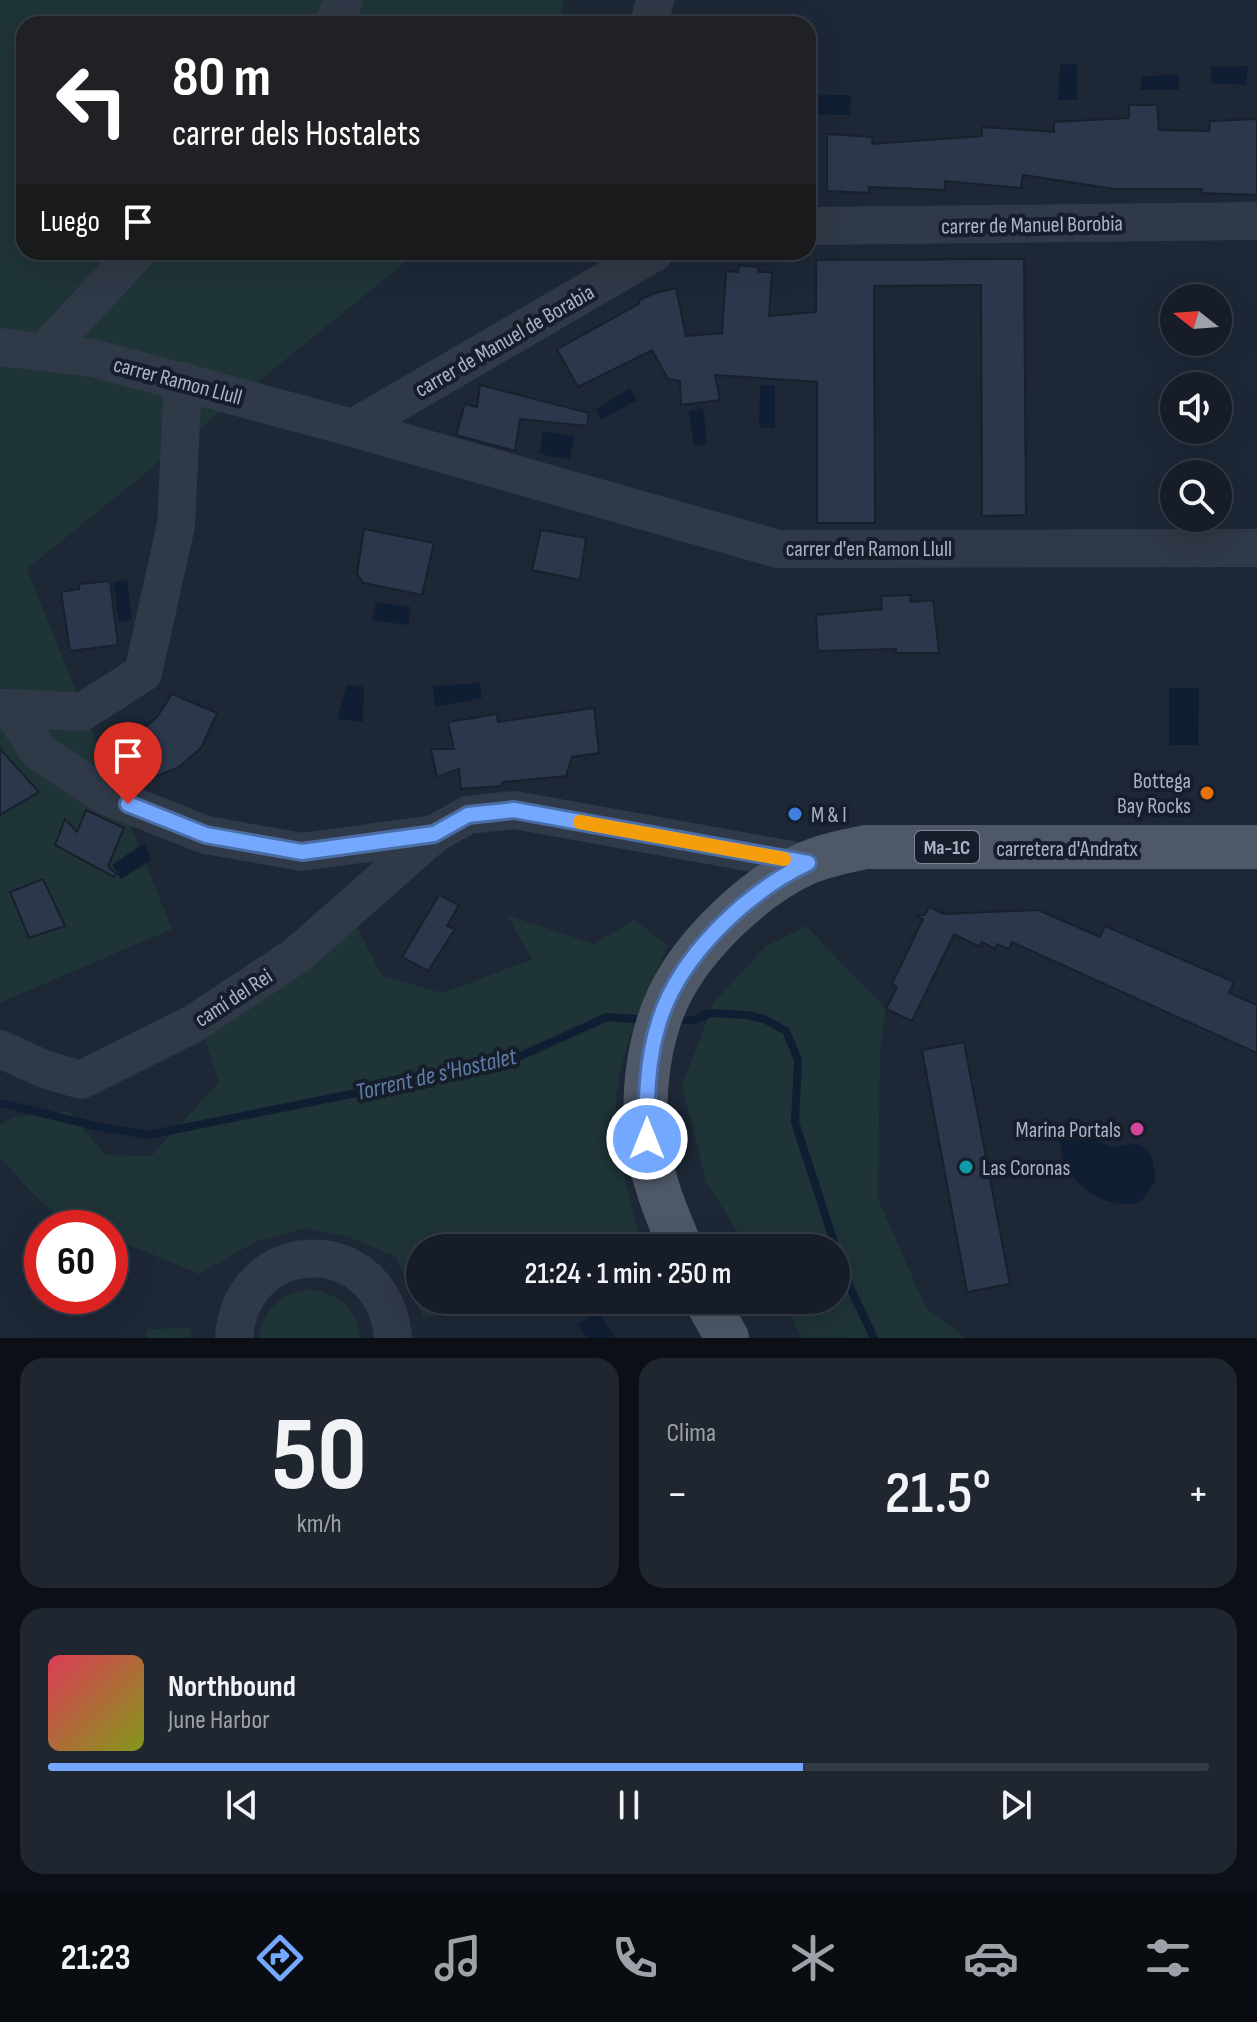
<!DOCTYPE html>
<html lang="es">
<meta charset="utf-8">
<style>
body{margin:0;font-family:"Sofia Sans Condensed",sans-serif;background:#1f2630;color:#f1f3f6;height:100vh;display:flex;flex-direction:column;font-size:30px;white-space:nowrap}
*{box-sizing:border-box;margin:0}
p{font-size:26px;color:#9ea2a8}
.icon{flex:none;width:44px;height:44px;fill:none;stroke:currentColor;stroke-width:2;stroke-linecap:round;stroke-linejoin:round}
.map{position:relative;height:1338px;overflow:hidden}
.panel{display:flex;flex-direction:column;gap:20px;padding:20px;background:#0c1016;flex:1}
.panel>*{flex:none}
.top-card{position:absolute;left:16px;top:16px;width:800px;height:244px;border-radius:24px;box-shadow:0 8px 32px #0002,0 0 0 2px #353b45;background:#202124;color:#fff;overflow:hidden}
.needle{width:52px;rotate:287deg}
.tools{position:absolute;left:1160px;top:284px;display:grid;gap:16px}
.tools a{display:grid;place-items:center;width:72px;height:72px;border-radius:50%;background:#161d28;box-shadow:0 8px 32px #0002,0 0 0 2px #353b45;font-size:40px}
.speed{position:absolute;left:24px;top:1210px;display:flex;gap:16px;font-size:40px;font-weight:700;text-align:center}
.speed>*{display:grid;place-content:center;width:104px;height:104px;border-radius:50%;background:#161d28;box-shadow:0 8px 32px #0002,0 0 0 2px #353b45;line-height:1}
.speed .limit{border:12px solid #d22;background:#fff;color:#111}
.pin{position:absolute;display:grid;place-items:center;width:68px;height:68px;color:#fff;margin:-82px -34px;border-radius:50% 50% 50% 0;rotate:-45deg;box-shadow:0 0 8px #0007}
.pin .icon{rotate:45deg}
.me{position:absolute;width:88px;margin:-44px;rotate:0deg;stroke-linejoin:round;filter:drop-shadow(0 0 6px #0008)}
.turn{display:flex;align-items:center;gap:28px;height:168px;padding:0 24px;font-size:36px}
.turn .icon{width:104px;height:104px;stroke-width:2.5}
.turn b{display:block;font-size:56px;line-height:68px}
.then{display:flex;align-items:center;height:76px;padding:0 24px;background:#0003;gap:16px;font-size:30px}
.big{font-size:60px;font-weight:600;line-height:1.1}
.panel .widget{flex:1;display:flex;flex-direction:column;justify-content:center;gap:12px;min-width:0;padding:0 28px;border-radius:24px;background:#1f2630}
.panel .dial{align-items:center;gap:0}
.dial b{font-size:104px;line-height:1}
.song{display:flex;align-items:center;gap:24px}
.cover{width:96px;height:96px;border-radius:12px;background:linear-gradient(135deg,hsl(350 70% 55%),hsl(70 70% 35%))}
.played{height:8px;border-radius:4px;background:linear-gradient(90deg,#74a8ff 65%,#353b45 65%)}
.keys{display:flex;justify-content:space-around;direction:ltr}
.heat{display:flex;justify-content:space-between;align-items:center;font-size:44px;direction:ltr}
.panel .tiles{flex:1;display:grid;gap:20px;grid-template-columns:1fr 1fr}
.widget:last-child{grid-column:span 2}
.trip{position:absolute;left:406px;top:1234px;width:444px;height:80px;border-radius:40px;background:#161d28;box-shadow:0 8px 32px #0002,0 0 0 2px #353b45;font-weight:600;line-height:80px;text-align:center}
.menu{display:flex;height:128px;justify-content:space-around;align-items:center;background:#090c10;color:#9ea2a8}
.menu .icon{width:56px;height:56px}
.menu .active{color:#74a8ff}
.menu b{font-size:36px;color:#f1f3f6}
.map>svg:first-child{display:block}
.green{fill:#1f3437}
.water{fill:#101e33}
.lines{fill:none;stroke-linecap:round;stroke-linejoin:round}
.stream{stroke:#101e33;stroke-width:8}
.building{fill:#2b384b;stroke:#18202d;stroke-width:2}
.minor{stroke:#303947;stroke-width:38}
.major{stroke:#4e5867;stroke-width:44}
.route-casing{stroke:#4b6da6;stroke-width:20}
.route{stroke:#74a8ff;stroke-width:14}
.slow{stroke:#f59e0b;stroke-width:14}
.food-dot{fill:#e8710a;stroke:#161e2b;stroke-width:3}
.shop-dot{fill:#3f7fe0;stroke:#161e2b;stroke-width:3}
.hotel-dot{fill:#d1479c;stroke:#161e2b;stroke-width:3}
.culture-dot{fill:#0f9aa8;stroke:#161e2b;stroke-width:3}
.labels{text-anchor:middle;stroke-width:8;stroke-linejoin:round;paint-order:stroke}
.shield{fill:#161e2b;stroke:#7d8696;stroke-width:2}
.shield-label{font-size:20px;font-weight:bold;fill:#a9b3c4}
.street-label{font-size:22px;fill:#a9b3c4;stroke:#161e2b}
.poi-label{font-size:22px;fill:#a9b3c4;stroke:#161e2b;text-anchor:end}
.water-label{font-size:24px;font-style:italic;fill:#5f7da7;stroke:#161e2b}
</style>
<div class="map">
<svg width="1257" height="1338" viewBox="0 0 1257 1338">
<rect width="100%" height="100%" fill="#1d2736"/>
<!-- green -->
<path class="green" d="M0 0H563L562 24H24V252H418L27 569 172 929 0 1003Z
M507 915 594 944 634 920 668 945C646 995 614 1060 616 1115 618 1160 631 1205 643 1248H420V1300H495L424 1319 396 1257 349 1237 305 1228 255 1242 199 1274 110 1237V1228C55 1228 35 1194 0 1158V1125L13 1117 69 1111 105 1155 151 1156 219 1082 205 1039 357 927 382 976 443 993 532 959Z
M806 926 886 1009 880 1053 878 1199 926 1308 966 1338H802L782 1300H836V1248H748L706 1182 682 1086 714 1002 766 946Z
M311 1289C338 1294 358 1309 360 1338H259C264 1308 281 1293 311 1289Z
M190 1328 191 1338H147V1329Z"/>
<!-- water -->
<path class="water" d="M1077 63V100H1058L1060 65Z
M1248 66 1246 85 1211 83V67Z
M1179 75V90H1140L1142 76Z
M819 95H851L850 115H818Z
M775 385V428L759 427 760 386Z
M630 388 637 400 601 420 596 409Z
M703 408 707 443 694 446 689 411Z
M543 431 574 437 570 459 539 454Z
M127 579 132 619 119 622 113 583Z
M376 602 411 607 408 625 372 620Z
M480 683 482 698 435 707 433 686Z
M347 685 364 687 363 722 337 719Z
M1169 688H1199L1198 745H1169Z
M144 843 152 860 121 879 112 865Z
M1080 1119C1088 1129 1094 1141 1107 1145 1117 1149 1122 1145 1131 1144 1152 1142 1155 1165 1155 1181 1150 1187 1146 1197 1140 1201 1134 1206 1127 1204 1121 1204 1084 1200 1047 1161 1065 1123Z
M598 1312 615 1338H587L578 1324Z"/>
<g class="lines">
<!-- stream -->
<path class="stream" d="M672 1020H694L710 1013 747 1015 764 1019 786 1031 798 1060 795 1122 836 1248
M0 1103 99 1127 148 1135 505 1063 607 1017 647 1020
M836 1248 846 1279 874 1338"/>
</g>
<!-- building -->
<path class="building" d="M1129 105H1157L1159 130 1209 131 1210 121 1257 119V195L1202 193V189H1115L1023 175 1021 188 945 181V190L869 187V193L827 191V134L873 137 872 144 982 136V127L1054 132V122L1129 118Z
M1024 259 1026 515 982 516 981 285 874 286 875 523H817V382L715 375 720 400 681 405 680 381 668 379 652 350 578 387 557 349 639 304V300L655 293 676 288 686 336 722 333 726 271 738 272 739 265 758 267 759 272H772L769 316 816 312V260Z
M480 385 589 413 587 426 520 419 515 451 456 435 465 404 477 407Z
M364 529 434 543 422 595 364 583 357 574Z
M541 530 586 538 580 580 532 570Z
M110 581 118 645 70 651 61 592 79 589V584Z
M911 595 910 602 933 600 939 653H896V649L818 651 816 615 882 609 881 596Z
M172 694 217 713 201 748 179 767 157 776 136 735 157 717Z
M594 708 599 753 572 757 566 776 502 782 501 786 461 789 459 769 437 777 431 749H454L448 722 497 714 498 722Z
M0 749 39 792 0 815Z
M86 810 124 828 108 866 116 874 114 877 55 845 65 819 77 832Z
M43 879 65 926 29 938 10 892Z
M439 895 459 905 447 926 455 929 428 971 402 957Z
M929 907 944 914 1038 910 1100 937 1105 926 1234 982 1229 993 1257 1005V1053L1012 942 1009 949 997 944 995 949 982 942 980 947 954 934 912 1021 886 1009 897 987 892 984 923 919 915 915H925Z
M964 1042 1010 1284 967 1292 922 1050Z"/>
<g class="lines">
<!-- minor -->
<path class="minor" d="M333 24 344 0
M649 24 655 0
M808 226 1257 221
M0 347 93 358 353 428 778 549 1257 548
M45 351 137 252
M353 428 655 252
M0 708H10L38 751 102 794 206 835 302 852 434 834 468 815 514 810 808 863
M10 708 82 712 143 673 176 525 183 381
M0 1049 44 1069 81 1080 193 1024 297 955 434 834
M234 1338C242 1232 384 1232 393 1338"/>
<!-- major -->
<path class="major" d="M681 1248C666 1213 651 1177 647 1138 642 1093 649 1037 669 996 694 944 755 886 807 863 826 855 846 851 866 847H1257
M706 1300 727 1338"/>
</g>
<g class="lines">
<defs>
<path id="route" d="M128 804 206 835 302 852 434 834 468 815 514 810 808 863C747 892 679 956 659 1022 647 1059 646 1100 647 1139"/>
</defs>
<!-- route casing -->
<use href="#route" class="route-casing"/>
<!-- route -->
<use href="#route" class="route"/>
<!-- slow -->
<path class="slow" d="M580 822 784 859"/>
</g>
<!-- markers -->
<circle class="food-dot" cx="1207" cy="793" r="8"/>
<circle class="shop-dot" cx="795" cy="814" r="8"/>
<circle class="hotel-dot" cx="1137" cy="1129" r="8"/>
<circle class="culture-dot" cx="966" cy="1167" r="8"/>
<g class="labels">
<!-- shield labels -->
<rect class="shield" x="915" y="831" width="64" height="32" rx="6"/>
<g class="shield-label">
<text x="947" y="854">Ma-1C</text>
</g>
<!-- street labels -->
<g class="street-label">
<text transform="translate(1032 224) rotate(-1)" y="8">carrer de Manuel Borobia</text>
<text transform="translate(504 340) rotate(-30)" y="8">carrer de Manuel de Borabia</text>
<text transform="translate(178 380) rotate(15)" y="8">carrer Ramon Llull</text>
<text x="869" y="556">carrer d'en Ramon Llull</text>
<text x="1067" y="856">carretera d'Andratx</text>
<text transform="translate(233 997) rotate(-33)" y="8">camí del Rei</text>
</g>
<!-- poi labels -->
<g class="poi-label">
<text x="1191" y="788">Bottega<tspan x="1191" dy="25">Bay Rocks</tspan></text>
<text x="811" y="822" text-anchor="start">M &amp; I</text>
<text x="1121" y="1137">Marina Portals</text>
<text x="982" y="1175" text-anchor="start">Las Coronas</text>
</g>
<!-- water labels -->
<g class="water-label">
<text transform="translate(436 1074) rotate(-13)" y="8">Torrent de s'Hostalet</text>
</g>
</g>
</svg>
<div class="tools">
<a><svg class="needle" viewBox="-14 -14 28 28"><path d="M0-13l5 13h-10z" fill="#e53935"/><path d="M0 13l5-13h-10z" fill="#9ea2a8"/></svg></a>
<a><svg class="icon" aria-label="sound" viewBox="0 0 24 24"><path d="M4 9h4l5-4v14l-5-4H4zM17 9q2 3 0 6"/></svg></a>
<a><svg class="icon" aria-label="search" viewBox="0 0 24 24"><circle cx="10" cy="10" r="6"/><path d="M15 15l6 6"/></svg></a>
</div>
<div class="speed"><div class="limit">60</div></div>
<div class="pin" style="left:128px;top:804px;background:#d93025"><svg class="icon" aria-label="arrive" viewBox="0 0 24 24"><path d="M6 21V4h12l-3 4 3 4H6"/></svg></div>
<svg class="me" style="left:647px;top:1139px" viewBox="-20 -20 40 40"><circle r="17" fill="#74a8ff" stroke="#fff" stroke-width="3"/><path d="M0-11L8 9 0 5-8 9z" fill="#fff"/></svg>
<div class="trip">21:24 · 1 min · 250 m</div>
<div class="top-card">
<div class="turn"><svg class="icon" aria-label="left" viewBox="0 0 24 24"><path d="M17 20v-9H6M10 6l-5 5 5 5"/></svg><div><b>80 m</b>carrer dels Hostalets</div></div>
<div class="then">Luego<svg class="icon" aria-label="arrive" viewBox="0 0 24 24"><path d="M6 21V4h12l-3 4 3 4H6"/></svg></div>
</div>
</div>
<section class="panel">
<div class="tiles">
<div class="widget dial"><b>50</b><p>km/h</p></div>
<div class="widget"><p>Clima</p>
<div class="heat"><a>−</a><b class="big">21.5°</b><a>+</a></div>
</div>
<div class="widget">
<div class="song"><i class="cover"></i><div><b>Northbound</b><p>June Harbor</p></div></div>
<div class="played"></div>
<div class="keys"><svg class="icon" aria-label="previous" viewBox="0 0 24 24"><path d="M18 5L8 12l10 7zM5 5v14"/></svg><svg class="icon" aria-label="pause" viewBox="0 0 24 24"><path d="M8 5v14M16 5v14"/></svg><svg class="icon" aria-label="next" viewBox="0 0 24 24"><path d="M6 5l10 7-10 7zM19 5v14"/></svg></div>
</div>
</div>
</section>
<nav class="menu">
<b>21:23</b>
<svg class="icon active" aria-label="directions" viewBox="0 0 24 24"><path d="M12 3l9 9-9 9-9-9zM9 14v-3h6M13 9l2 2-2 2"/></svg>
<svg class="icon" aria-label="music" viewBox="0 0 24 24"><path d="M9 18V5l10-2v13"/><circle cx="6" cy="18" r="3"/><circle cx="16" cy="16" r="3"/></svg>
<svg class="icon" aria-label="phone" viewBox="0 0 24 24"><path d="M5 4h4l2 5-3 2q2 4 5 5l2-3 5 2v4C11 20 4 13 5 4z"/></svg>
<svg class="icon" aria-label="climate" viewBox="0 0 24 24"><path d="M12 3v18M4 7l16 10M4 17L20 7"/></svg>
<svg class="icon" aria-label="car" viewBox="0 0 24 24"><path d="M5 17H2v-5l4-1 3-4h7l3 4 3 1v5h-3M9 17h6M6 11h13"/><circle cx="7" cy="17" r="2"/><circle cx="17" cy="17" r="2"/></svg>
<svg class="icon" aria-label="filters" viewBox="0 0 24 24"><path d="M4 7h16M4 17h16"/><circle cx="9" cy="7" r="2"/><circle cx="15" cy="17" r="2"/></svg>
</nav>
